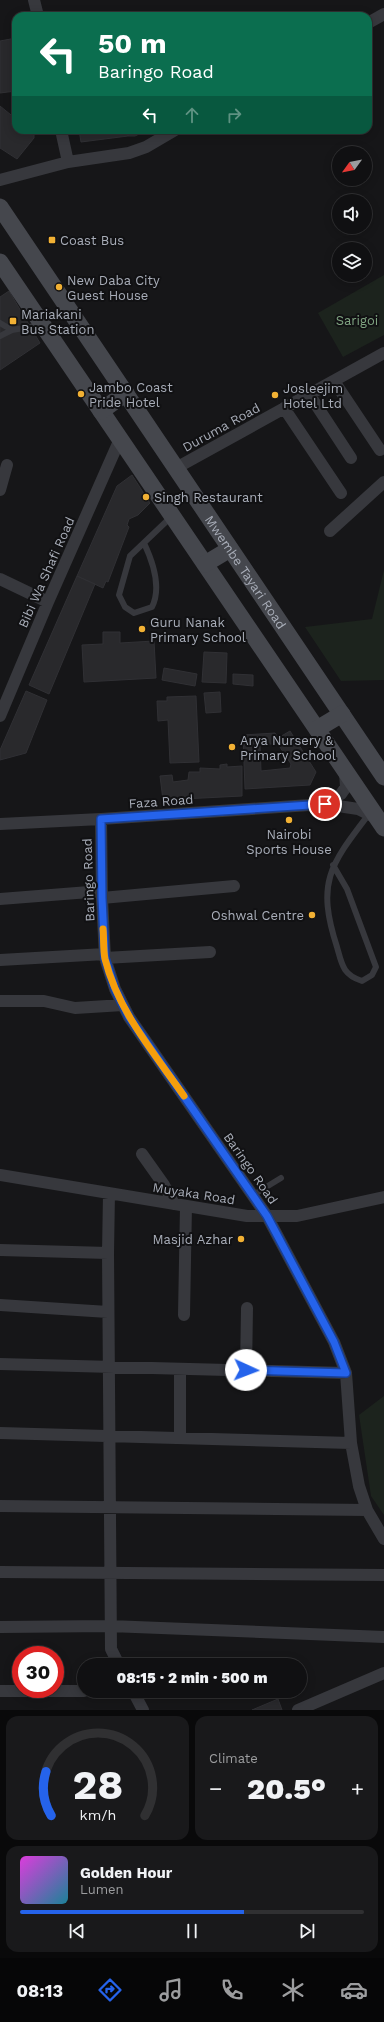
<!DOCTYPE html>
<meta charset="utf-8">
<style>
body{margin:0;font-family:"Work Sans",sans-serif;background:#19191b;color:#f1f3f6;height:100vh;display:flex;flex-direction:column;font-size:15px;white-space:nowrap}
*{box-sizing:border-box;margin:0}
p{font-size:13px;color:#9c9d9f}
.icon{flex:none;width:22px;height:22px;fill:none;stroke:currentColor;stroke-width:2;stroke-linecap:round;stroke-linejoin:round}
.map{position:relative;height:1710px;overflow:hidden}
.side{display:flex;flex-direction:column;gap:6px;padding:6px;background:#09090a;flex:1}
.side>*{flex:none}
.top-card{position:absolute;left:12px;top:12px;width:360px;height:122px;border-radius:12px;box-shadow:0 2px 10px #0003,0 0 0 1px #303032;background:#0b6e4f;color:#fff;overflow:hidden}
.needle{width:26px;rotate:237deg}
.tools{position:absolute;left:332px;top:146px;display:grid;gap:8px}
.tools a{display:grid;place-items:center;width:40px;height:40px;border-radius:50%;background:#101012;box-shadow:0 2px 10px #0003,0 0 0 1px #303032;font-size:20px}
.speed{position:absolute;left:12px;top:1646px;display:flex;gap:8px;font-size:20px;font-weight:700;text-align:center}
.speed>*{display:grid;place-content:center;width:52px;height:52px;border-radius:50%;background:#101012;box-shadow:0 2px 10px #0003,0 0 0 1px #303032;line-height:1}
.speed .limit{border:6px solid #d22;background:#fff;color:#111}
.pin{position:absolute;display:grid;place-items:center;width:34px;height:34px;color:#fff;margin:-17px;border:2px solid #fff;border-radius:50%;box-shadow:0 1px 4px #0007}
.me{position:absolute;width:44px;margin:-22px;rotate:92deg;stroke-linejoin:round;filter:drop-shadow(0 0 3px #0008)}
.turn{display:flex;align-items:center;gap:14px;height:84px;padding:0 20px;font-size:18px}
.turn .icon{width:52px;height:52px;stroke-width:2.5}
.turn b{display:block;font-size:28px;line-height:34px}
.lanes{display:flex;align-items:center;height:38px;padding:0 20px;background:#0003;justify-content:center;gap:20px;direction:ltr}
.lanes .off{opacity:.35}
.big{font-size:30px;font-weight:800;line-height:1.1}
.side .card{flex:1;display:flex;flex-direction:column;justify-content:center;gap:6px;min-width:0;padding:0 14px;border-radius:12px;background:#19191b}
.side .dial{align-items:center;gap:0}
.dial svg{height:104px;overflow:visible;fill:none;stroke:#303032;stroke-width:7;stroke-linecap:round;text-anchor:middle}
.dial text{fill:#f1f3f6;stroke:none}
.song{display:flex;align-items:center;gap:12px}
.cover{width:48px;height:48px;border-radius:6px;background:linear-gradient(135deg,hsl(300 70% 55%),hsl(190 70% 35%))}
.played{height:4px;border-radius:2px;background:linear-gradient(90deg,#2563eb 65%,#303032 65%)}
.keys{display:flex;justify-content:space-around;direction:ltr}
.heat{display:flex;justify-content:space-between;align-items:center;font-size:22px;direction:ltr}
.side .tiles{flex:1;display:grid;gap:6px;grid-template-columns:1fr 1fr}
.card:last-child{grid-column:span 2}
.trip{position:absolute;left:77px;top:1658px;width:230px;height:40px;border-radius:20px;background:#101012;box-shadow:0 2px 10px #0003,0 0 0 1px #303032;font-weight:800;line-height:40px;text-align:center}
.dock{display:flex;height:64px;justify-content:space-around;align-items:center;background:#060607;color:#9c9d9f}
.dock .icon{width:28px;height:28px}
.dock .on{color:#2563eb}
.dock b{font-size:18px;color:#f1f3f6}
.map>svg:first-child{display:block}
.green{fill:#1c231d}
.building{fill:#29292c;stroke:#303034;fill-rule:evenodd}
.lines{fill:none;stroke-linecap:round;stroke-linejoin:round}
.lane{stroke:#37383d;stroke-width:6}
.street{stroke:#37383d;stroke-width:12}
.secondary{stroke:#45474d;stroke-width:17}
.route-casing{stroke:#184099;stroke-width:10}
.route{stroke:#2563eb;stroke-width:7}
.slow{stroke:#f59e0b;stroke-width:7}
.poi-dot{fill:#f2b134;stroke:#111113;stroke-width:1.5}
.labels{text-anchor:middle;stroke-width:4;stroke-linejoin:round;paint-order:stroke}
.poi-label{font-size:13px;fill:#a8adb8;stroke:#111113;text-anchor:start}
.park-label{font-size:13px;fill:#7fa381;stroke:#111113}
.street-label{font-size:13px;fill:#a8adb8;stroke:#111113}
</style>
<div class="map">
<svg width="384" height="1710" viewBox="0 0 384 1710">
<rect width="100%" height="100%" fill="#161618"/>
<!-- green -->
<path class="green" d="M384 275V335L343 357 318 313Z
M384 570V680L341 681 305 627 372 619Z
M384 1396V1515L371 1496 359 1415Z"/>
<!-- building -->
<path class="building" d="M16 38V91L0 93V41Z
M0 106 16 119V130H31L34 132V138L17 159 0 148Z
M79 130H127L128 136 81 142Z
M128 130H148L135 136H128Z
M9 291 40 343 0 370V297Z
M132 475 150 503 138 515 129 519 127 525 129 527 108 582 106 581 103 588 77 576 117 486Z
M77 576 95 584 49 694 29 685Z
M103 632H120V643L154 641 156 678 84 682 82 645 103 644Z
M204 652 227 653 226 683 202 682Z
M164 668 197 674 195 686 162 680Z
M233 674 253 675V686L233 684Z
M26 691 47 700 26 753 0 760V750Z
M220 692 221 712 206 713 204 693Z
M196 696 199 762 170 763 168 720 158 721 157 701H167V697Z
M290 731 316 772 310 785 245 789 243 735 275 733 278 738ZM260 744H278L291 764 290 768 261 771Z
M227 764V767L242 766V796L163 800 160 776 172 775 173 782 188 780 189 772H200V768L220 769V765Z
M278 1699 282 1710H252Z"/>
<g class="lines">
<!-- lane -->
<path class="lane" d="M0 323 12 330
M0 336 12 330 41 325
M144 543C153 562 162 587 152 607L134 613 125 607 119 595 130 556 171 517
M333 865 347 889 376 967 372 975 362 981C343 975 342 965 337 947 316 882 330 865 369 814
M253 1195 281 1178"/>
<!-- street -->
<path class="street" d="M34 0 38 16
M368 23 384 14
M61 130 68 162
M0 180 68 162 129 153 146 147 175 130
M334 381 380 450
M309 394 351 458
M284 408 341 493
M176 468 384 353
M0 490 7 465
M330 531 384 482
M0 579 48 602
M0 716 48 602 120 439
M325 804 341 794 346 787 345 772
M101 819 102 898 105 958 115 989 129 1017 267 1216 334 1342 346 1373 351 1443 359 1486 367 1510 384 1539
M0 824 101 819 325 804 358 809 376 818
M102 898 234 886
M0 899 102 891
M105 958 210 952
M0 960 105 954
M0 1001H44L75 1008 123 1005
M142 1154 164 1185 174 1204
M0 1175 247 1216H297L384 1197
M109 1193 108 1253 111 1649 119 1665
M0 1250 108 1253
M0 1305 108 1312
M184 1315 186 1206
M0 1364 346 1373
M246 1371 247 1308
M0 1433 351 1443
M180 1438V1369
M0 1506 367 1510
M0 1572 384 1575
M0 1627 110 1626 384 1637
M0 1691H84
M133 1691 143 1710
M298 1710 384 1673"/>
<!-- secondary -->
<g class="secondary">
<path id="s1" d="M0 207 384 777"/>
<path d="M0 262 384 828"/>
<path d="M101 411 126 393"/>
<path d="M205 564 230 549"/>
<path d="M317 729 342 714"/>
</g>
</g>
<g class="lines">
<defs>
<path id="route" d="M246 1370 346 1373 334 1342 267 1216 129 1017 115 989 105 958 102 898 101 819 325 804"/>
</defs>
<!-- route casing -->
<use href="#route" class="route-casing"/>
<!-- route -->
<use href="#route" class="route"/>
<!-- slow -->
<path class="slow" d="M103 929C104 938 103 950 105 959 118 1011 154 1053 184 1096"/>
</g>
<!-- markers -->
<g class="poi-dot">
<rect x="48" y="236" width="8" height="8" rx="2"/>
<circle cx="59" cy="287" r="4"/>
<rect x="9" y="317" width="8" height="8" rx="2"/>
<circle cx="81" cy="394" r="4"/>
<circle cx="275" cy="395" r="4"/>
<circle cx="146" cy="497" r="4"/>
<circle cx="142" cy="629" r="4"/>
<circle cx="232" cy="747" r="4"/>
<circle cx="289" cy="820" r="4"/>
<circle cx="312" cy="915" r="4"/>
<circle cx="241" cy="1239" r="4"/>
</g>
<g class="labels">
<!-- poi labels -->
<g class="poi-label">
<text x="60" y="245">Coast Bus</text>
<text x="67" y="285">New Daba City<tspan x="67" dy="15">Guest House</tspan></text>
<text x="21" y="319">Mariakani<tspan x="21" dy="15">Bus Station</tspan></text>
<text x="89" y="392">Jambo Coast<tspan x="89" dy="15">Pride Hotel</tspan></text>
<text x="283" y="393">Josleejim<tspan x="283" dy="15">Hotel Ltd</tspan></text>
<text x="154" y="502">Singh Restaurant</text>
<text x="150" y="627">Guru Nanak<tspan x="150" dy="15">Primary School</tspan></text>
<text x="240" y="745">Arya Nursery &amp;<tspan x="240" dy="15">Primary School</tspan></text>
<text x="289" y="839" text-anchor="middle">Nairobi<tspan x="289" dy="15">Sports House</tspan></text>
<text x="304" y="920" text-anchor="end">Oshwal Centre</text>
<text x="233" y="1244" text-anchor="end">Masjid Azhar</text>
</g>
<!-- park labels -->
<g class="park-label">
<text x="357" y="325">Sarigoi</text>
</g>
<!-- street labels -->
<g class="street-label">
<text transform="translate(221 427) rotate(-29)" y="5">Duruma Road</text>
<text transform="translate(46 572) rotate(-66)" y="5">Bibi Wa Shafi Road</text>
<text dy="5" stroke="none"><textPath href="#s1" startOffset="440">Mwembe Tayari Road</textPath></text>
<text transform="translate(161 801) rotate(-4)" y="5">Faza Road</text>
<text transform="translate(88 880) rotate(-92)" y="5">Baringo Road</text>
<text transform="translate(251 1168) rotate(55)" y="5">Baringo Road</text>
<text transform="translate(194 1193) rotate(9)" y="5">Muyaka Road</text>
</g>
</g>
</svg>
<div class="tools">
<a><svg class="needle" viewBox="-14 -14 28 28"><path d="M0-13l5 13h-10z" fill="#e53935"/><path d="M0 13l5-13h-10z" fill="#9c9d9f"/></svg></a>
<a><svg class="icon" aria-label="sound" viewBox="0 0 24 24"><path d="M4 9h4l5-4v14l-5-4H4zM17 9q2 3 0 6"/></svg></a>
<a><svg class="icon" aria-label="layers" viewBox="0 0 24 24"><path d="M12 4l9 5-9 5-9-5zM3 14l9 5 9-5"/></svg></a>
</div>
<div class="speed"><div class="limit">30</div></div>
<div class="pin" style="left:325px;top:804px;background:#d93025"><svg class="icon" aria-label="arrive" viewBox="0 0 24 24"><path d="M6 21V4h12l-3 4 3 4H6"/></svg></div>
<svg class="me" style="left:246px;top:1370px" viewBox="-20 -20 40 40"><circle r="19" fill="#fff"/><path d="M0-13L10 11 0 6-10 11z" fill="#2563eb"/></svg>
<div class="trip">08:15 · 2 min · 500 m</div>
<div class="top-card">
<div class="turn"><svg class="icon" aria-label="left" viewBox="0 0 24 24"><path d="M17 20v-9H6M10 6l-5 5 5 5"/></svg><div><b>50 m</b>Baringo Road</div></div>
<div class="lanes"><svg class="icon" aria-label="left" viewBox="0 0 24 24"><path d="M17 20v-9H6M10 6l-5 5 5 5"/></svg><svg class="icon off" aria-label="ahead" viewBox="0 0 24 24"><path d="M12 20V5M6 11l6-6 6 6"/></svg><svg class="icon off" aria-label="right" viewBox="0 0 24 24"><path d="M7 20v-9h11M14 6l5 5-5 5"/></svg></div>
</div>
</div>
<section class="side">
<div class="tiles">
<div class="card dial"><svg viewBox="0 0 100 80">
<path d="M14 69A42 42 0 1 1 86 69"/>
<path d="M14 69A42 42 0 0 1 10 35" stroke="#2563eb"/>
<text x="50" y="56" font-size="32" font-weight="700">28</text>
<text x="50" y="72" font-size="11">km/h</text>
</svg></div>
<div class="card"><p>Climate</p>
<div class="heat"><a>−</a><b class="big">20.5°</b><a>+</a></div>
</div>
<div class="card">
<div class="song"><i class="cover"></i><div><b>Golden Hour</b><p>Lumen</p></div></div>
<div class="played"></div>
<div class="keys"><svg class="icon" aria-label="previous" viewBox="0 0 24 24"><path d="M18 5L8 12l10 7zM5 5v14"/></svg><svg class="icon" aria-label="pause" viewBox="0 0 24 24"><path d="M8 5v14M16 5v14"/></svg><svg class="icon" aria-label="next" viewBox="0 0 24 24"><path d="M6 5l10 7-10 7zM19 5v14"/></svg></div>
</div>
</div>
</section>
<nav class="dock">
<b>08:13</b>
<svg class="icon on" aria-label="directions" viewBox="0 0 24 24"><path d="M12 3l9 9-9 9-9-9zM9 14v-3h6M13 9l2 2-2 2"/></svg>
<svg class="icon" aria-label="music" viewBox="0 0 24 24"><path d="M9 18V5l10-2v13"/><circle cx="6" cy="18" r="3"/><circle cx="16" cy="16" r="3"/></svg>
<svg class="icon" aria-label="phone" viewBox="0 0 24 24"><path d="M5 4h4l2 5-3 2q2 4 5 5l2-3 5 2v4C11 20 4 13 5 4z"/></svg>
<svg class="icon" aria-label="climate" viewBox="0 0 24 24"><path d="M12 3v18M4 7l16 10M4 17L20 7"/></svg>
<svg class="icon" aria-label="car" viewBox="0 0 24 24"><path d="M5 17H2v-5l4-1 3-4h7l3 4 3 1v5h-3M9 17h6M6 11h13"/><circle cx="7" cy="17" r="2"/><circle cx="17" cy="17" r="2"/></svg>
</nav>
